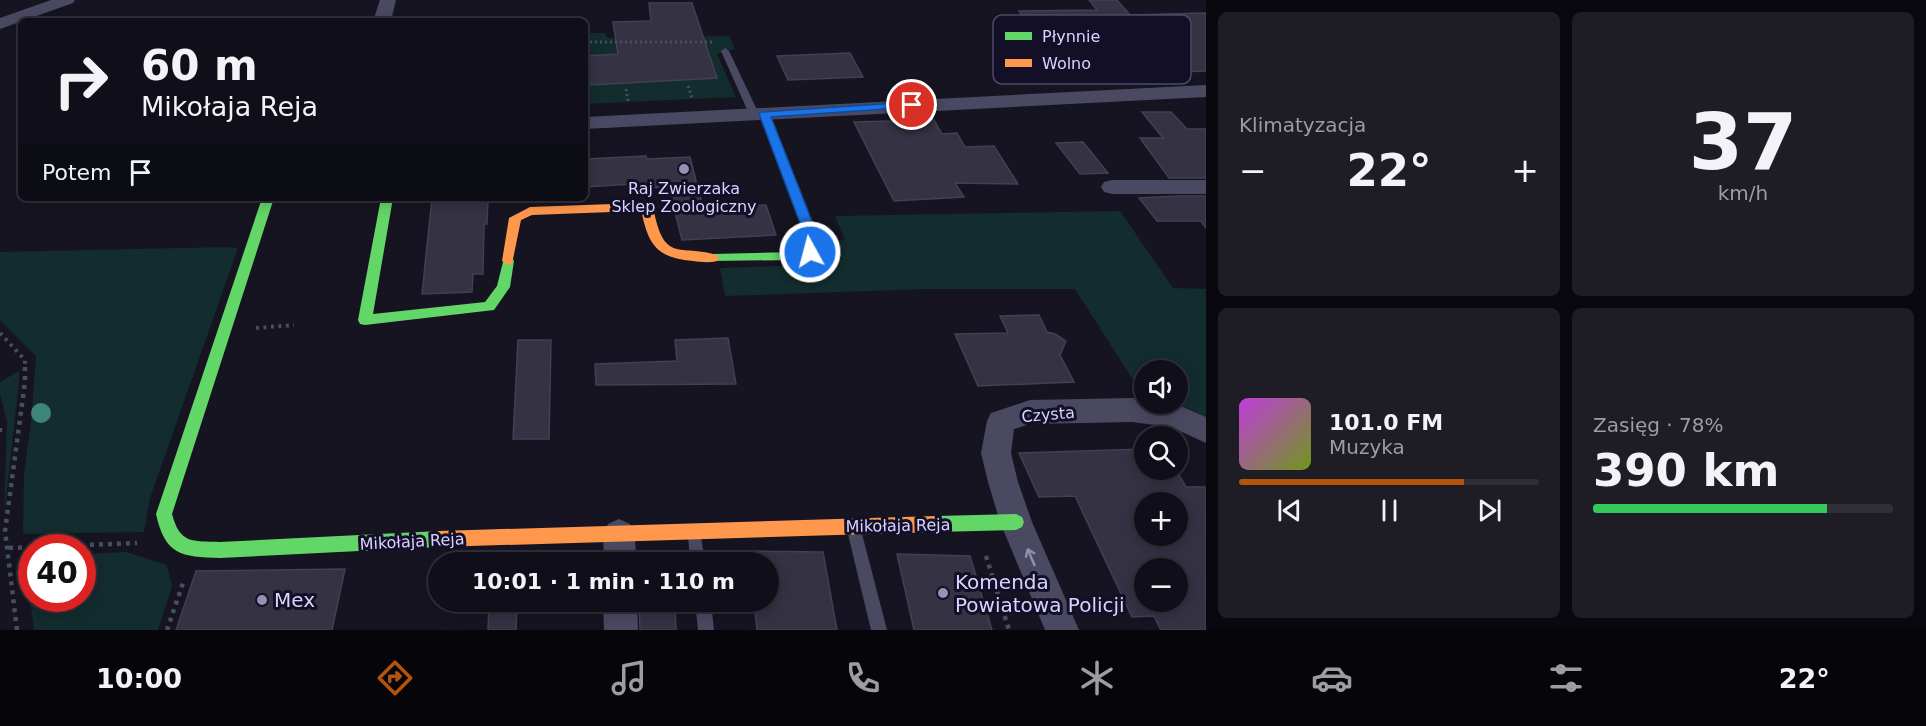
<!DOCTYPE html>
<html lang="pl">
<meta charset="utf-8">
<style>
body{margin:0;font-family:"DejaVu Sans",sans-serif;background:#1e1d26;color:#f1f3f6;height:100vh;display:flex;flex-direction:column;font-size:22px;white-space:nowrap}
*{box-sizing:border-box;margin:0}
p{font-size:20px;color:#9c9ca2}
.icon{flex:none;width:33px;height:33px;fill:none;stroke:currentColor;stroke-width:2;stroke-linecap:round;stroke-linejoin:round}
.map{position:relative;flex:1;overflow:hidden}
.sheet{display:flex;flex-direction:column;gap:12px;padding:12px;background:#09080e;width:720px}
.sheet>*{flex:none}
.top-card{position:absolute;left:18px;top:18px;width:570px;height:183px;border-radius:9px;box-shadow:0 3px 15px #0003,0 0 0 2px #302f38;background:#100f19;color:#f1f3f6;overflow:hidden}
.fabs{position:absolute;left:1134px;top:360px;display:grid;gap:12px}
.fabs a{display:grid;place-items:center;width:54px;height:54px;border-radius:50%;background:#100f19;box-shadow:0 3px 15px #0003,0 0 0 2px #302f38;font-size:30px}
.speed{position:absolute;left:18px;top:534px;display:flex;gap:12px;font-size:30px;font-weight:700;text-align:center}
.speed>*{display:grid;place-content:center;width:78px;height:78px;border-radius:50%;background:#100f19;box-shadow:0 3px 15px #0003,0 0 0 2px #302f38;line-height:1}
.speed .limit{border:9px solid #d22;background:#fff;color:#111}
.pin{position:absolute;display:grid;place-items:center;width:51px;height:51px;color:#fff;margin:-26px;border:3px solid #fff;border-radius:50%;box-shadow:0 2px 6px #0007}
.me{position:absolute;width:66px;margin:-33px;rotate:353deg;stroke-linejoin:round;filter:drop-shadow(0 0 4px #0008)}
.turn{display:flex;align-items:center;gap:21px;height:126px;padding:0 24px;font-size:27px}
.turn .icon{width:78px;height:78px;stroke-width:2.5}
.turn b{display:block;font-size:42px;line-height:51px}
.then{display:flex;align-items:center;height:57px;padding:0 24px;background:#0003;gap:12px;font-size:22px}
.big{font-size:45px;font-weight:600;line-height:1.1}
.sheet .card{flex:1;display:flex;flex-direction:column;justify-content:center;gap:9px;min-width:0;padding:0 21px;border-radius:9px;background:#1e1d26}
.sheet .dial{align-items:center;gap:0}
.dial b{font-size:78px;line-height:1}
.song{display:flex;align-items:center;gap:18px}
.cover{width:72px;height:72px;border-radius:9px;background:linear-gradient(135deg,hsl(290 70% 55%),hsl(80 70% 35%))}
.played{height:6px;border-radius:3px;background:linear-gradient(90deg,#b45309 75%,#302f38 75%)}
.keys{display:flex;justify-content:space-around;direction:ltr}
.heat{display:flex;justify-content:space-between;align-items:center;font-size:33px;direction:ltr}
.charge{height:9px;border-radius:4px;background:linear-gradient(90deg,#34c759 78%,#302f38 0)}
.sheet .tiles{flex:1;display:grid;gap:12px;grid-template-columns:repeat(2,1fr)}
.trip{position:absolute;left:428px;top:552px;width:351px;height:60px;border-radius:30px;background:#100f19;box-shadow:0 3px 15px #0003,0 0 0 2px #302f38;font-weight:600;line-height:60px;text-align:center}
.tab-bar{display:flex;height:96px;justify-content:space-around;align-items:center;background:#06060a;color:#9c9ca2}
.tab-bar .icon{width:42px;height:42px}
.tab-bar .selected{color:#b45309}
.tab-bar b{font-size:27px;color:#f1f3f6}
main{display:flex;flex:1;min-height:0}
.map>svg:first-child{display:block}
.green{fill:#132c2d}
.building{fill:#343243;stroke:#433f54;stroke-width:1.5;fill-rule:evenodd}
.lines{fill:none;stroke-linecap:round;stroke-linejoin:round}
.path-far2{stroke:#44505f;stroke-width:3;stroke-dasharray:2 3;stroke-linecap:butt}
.path-far1{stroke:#44505f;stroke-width:4;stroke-dasharray:3 4.5;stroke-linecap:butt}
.path{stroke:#44505f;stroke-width:4.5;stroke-dasharray:4 5;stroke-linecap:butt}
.lane{fill:#4a4962;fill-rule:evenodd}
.street{fill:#4a4962;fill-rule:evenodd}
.fast{fill:#63d668;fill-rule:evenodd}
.slow{fill:#ff974d;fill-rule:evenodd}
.tree{fill:#3e8478}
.oneway{stroke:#928eb0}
.route{fill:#1a73e8;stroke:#114b97;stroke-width:1.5}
.poi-dot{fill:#9591b1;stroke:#130f26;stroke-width:2}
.labels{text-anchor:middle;stroke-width:6;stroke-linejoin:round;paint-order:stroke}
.poi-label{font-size:16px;fill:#d9d4ff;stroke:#130f26}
.street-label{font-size:16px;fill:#d9d4ff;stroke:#130f26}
.near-poi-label{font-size:20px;fill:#d9d4ff;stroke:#130f26;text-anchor:start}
.key{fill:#130f26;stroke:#4e4a67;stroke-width:1.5}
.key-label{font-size:16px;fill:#d9d4ff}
</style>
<main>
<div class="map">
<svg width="1206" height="630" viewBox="0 0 1206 630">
<rect width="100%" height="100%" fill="#161421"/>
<!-- green -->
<path class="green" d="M585 33H605L608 38 729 36 735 49 717 54 736 97 585 104Z
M1120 211 1173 288 1206 289V417L1187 408 1168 404H1178V370H1144V397L1075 289H925L725 296 720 268 811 265 826 259V241L845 240 835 216Z
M227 247 238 248 150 498 144 532 23 534 24 473 31 422 36 356 0 320V252Z
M19 371V382L4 516 7 421 0 394V382Z
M126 552 167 565 172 586 158 630H34L24 556H31L32 598H82L83 554Z"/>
<!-- building -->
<path class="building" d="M1089 0H1117L1130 15 1206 13V71L1151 73 1111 31 1036 33 1019 11 1097 10Z
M649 3H692L717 78 590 85 589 80H585V56L618 54 613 22 651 21Z
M850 53 863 77 788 80 777 56Z
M1142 112H1171L1187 129H1206V178H1169L1140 138H1163Z
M934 120 942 134 957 133 965 147 994 146 1018 184 955 183 964 197 894 201 854 122Z
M1083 142 1108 173 1080 174 1056 143Z
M646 156 647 159 690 157 703 208 766 205 776 235 682 240 670 193H663L662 187 649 188V183L585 187V159Z
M1178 196H1206V228L1201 221H1157L1139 198Z
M432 198H488L487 224H484L483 274H473L472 292 422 294Z
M1039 315 1047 332 1055 334 1066 341 1060 355 1074 382 978 386 955 334 1008 333 1000 316Z
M728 338 736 384 596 385 595 364 677 361 675 340Z
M518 340H551L549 439H513Z
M1144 449V470H1176L1186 487H1206V630H1161L1154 616 1132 617 1075 496 1039 497 1019 453ZM1144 502H1178V536H1144ZM1144 568H1178V602H1144Z
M749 551 823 552 837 630H757L754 602H768V562H750Z
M673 553V562H638V554Z
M897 554 970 556 992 630H914Z
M345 569 332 630H176L196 571Z
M489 602H517L516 630H488Z
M639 602H675L676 630H640Z"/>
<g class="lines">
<!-- path-far2 -->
<path class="path-far2" d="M585 42H712
M688 86 692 98
M626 89 628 101"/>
<!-- path-far1 -->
<path class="path-far1" d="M256 328 294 325
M0 333 25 360V367"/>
<!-- path -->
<path class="path" d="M0 428V433
M9 548 137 543
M986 556 1009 630
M17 630 5 531 25 382V365
M167 630 184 580"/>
<!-- lane -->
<path class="lane" d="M725 48 729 51 759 114 757 116H751L749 114 721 51Z
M854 523 859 525 861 530 887 630H871L847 530 849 525Z
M695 528 700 530 705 562H690L688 535 690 530Z
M695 602H711L714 630H698Z"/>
<!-- street -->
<path class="street" d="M51 0H75L73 3 0 29V18Z
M380 0H396L391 21H373Z
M1206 85V97L585 129V117Z
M1112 180H1206V194H1112L1104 192 1101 187 1104 182Z
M1132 398 1144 400V404H1176L1206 417V443L1171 427 1132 422 1030 424 1014 429 1011 453 1018 482 1032 522 1079 630H1045L1000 522 988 482 981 453 987 421 991 413 1030 400Z
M619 519 630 524 635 534 636 562H604L603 534 608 524Z
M603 602H637L638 630H604Z"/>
<!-- fast -->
<path class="fast" d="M765 111 770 114 819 239 814 255 795 260 709 261 707 258 713 254 795 252 804 249 807 239 760 114Z
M262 198H274L172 514C180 544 192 541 220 542L439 531 445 533 447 539 445 545 439 547 220 558C181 557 165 555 156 514Z
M381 198H393L373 314 485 302 497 286 504 258H512L514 261 510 287 494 310 365 325 360 324 358 320Z
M1016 514 1022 517 1024 522 1022 527 1016 530 936 532 930 529 928 524 930 519 936 516Z"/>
<!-- slow -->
<path class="slow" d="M640 203 654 212C665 263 679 244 717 255L719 258 717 261C710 263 701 262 693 261 659 258 649 247 642 214L638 211 532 215 521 220 512 264 508 265 502 261 509 218 530 207Z
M936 516 942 519 944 524 942 529 936 532 439 547 433 545 431 539 433 533 439 531Z"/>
</g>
<!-- trees -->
<circle class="tree" cx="41" cy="413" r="10"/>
<!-- one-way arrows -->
<defs><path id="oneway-shaft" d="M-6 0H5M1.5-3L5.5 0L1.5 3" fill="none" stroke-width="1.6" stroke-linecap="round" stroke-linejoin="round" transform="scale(1.5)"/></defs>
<use class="oneway" href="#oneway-shaft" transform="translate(1031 557) rotate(-113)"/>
<!-- route -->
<path class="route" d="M912 102 916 103V107L771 117 819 239 815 255H806L804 252 806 239 759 114 761 112Z"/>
<!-- markers -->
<g class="poi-dot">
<circle cx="684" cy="169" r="6"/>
<circle cx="943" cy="593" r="6"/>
<circle cx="262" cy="600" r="6"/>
</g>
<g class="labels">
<!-- poi labels -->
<g class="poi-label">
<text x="684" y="194">Raj Zwierzaka<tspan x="684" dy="18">Sklep Zoologiczny</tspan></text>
</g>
<!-- street labels -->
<g class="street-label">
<text transform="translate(1048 414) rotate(-5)" y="6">Czysta</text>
<text transform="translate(898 525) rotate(-1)" y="6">Mikołaja Reja</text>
<text transform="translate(412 541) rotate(-3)" y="6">Mikołaja Reja</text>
</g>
<!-- near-poi labels -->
<g class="near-poi-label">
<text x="955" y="589">Komenda<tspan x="955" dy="23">Powiatowa Policji</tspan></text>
<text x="274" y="607">Mex</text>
</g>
</g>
<!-- legend -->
<rect x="993" y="15" width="198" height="69" rx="9" class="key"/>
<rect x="1005" y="32" width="27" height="8" fill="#63d668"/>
<rect x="1005" y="59" width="27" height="8" fill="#ff974d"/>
<g class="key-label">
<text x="1042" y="42">Płynnie</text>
<text x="1042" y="69">Wolno</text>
</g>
</svg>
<div class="fabs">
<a><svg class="icon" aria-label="sound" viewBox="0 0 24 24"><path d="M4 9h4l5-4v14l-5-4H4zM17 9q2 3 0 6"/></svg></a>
<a><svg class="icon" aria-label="search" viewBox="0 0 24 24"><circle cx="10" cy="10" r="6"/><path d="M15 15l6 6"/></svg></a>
<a>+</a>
<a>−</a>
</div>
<div class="speed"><div class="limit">40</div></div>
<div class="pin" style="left:912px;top:105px;background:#d93025"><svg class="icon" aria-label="arrive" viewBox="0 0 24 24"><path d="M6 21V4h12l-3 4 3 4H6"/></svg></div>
<svg class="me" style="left:810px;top:252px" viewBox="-20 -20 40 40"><circle r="17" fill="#1a73e8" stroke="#fff" stroke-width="3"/><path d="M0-11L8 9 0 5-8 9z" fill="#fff"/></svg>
<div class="trip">10:01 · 1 min · 110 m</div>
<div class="top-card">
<div class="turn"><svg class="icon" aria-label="right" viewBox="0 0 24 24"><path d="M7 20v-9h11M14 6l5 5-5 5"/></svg><div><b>60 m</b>Mikołaja Reja</div></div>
<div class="then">Potem<svg class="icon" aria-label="arrive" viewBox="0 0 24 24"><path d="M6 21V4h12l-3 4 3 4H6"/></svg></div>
</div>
</div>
<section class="sheet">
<div class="tiles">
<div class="card"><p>Klimatyzacja</p>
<div class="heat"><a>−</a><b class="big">22°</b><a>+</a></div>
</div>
<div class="card dial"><b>37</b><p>km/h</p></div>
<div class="card">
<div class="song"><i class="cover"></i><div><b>101.0 FM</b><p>Muzyka</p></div></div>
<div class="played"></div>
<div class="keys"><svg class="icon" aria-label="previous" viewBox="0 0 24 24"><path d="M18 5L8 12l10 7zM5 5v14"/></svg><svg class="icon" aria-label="pause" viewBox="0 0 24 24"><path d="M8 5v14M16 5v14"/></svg><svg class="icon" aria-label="next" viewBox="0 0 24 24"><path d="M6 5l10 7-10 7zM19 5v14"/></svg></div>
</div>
<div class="card"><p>Zasięg · 78%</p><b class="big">390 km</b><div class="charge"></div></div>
</div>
</section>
</main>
<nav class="tab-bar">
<b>10:00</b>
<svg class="icon selected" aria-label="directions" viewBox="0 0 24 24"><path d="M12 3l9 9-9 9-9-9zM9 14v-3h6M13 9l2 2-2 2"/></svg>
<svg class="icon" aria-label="music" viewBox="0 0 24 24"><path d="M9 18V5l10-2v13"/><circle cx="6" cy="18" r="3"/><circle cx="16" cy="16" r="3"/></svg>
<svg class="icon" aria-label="phone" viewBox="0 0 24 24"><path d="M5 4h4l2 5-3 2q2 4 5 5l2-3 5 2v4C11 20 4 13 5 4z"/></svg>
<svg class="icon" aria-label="climate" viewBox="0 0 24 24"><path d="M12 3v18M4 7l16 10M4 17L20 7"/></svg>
<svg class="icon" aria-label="car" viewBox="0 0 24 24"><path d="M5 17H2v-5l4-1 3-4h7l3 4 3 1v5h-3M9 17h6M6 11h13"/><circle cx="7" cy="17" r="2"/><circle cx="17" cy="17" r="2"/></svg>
<svg class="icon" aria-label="filters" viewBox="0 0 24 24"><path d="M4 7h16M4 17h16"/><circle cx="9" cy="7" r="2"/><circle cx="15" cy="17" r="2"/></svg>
<b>22°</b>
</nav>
